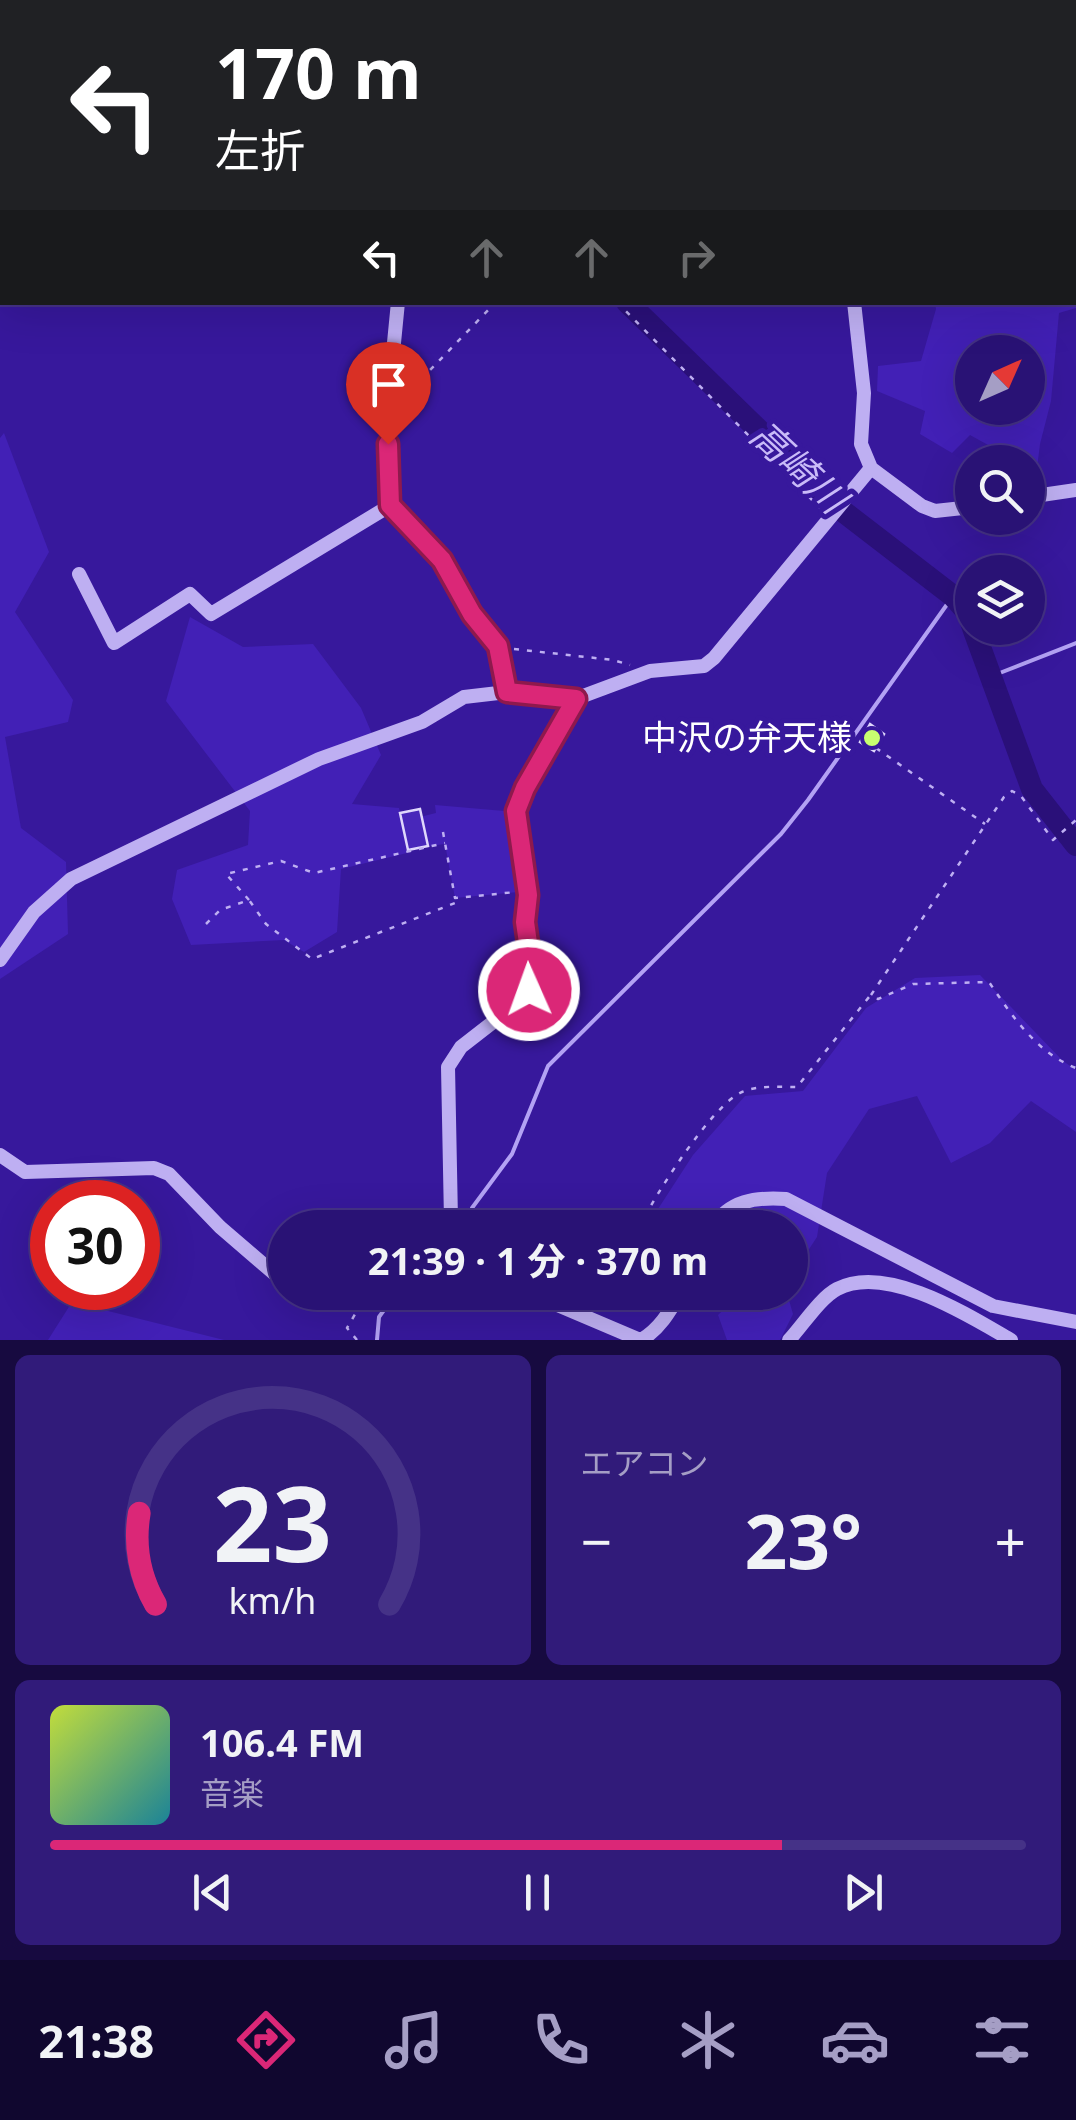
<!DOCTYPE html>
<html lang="ja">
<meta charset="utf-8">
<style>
body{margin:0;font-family:"Noto Sans","Noto Sans JP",sans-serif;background:#311b7a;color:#f1f3f6;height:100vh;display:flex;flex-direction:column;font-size:38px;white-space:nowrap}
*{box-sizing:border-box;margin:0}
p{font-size:32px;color:#a59ec5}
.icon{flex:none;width:55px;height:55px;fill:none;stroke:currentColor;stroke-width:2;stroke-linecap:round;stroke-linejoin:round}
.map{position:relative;height:1340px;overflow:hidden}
.sheet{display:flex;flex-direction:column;gap:15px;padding:15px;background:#170a40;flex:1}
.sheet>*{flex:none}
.top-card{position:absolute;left:0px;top:0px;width:1078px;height:305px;box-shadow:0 10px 40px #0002,0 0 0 2px #453287;background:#202124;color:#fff;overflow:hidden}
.needle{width:65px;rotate:45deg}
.buttons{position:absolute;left:955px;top:335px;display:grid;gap:20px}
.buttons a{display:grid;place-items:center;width:90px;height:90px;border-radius:50%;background:#291275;box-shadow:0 10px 40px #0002,0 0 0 2px #453287;font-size:50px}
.speed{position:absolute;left:30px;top:1180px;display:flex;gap:20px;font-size:50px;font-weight:700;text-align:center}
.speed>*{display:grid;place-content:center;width:130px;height:130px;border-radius:50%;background:#291275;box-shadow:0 10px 40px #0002,0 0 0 2px #453287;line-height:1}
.speed .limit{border:15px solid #d22;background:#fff;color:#111}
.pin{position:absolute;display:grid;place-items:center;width:85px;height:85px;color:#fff;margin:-102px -42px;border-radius:50% 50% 50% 0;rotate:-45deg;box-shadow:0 0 10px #0007}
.pin .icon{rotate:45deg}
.me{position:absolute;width:110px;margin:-55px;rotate:358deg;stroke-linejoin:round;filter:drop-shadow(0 0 8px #0008)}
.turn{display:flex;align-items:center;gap:35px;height:210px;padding:0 50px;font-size:45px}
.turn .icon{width:130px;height:130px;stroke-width:2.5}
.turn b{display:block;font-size:70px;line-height:85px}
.lanes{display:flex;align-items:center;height:95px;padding:0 50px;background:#0003;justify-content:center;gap:50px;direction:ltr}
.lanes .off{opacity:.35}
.big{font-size:75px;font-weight:700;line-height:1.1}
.sheet .widget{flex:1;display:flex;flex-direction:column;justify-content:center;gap:15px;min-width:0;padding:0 35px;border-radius:15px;background:#311b7a}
.sheet .dial{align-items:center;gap:0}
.dial svg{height:260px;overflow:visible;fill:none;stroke:#453287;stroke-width:7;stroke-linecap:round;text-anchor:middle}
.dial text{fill:#f1f3f6;stroke:none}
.song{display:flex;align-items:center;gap:30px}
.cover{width:120px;height:120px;border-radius:15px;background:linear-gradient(135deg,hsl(70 70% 55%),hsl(190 70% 35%))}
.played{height:10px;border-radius:5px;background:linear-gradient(90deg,#db2777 75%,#453287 75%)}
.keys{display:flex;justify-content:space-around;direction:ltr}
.heat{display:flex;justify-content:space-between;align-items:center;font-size:55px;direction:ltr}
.sheet .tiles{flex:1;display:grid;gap:15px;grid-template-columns:1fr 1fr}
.widget:last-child{grid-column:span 2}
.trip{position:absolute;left:268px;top:1210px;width:540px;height:100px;border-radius:50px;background:#291275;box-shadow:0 10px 40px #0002,0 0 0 2px #453287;font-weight:700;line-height:100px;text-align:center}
.tabs{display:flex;height:160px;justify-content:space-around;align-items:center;background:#10072f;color:#a59ec5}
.tabs .icon{width:70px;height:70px}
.tabs .on{color:#db2777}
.tabs b{font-size:45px;color:#f1f3f6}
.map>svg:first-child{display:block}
.green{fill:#4220b6;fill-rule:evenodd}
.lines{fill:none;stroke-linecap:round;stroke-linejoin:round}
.stream{stroke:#b3a2f4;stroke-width:4}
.river{stroke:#2a1079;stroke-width:22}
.building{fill:#4827ba;stroke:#dfd7fc;stroke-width:2.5}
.path{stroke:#beaff2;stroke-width:2.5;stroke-dasharray:5 8;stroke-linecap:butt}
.minor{stroke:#beaff2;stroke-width:14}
.route-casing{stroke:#8e194d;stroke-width:25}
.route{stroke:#db2777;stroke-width:18}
.poi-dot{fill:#c8ff70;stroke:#37189c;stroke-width:4}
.labels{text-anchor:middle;stroke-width:10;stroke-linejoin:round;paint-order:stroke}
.poi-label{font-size:35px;fill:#fff;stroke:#37189c;text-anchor:end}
.water-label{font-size:38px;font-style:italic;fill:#c9bbf8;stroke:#37189c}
</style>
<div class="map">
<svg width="1076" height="1340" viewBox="0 0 1076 1340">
<rect width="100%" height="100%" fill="#37189c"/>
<!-- green -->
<path class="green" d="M1076 222V308L1059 313 1051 401 1040 444 1037 468 1028 476V462H1001L999 451 970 435 952 453 920 434 925 411 877 391 878 366 921 361 936 309 935 303 1075 302ZM1028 352V408H972V352Z
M4 433 49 552 15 612 73 700 68 722 5 737 21 828 66 862 68 934 0 979V438Z
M190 617 243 647 313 644 361 708 381 755 352 804 399 808 407 853 341 869 337 932 304 952 284 940 191 945 172 899 177 870 248 845 250 811 166 701Z
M435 805 515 812 528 891 455 898 445 844 429 846 420 817 436 813Z
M980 975 1063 1061 1076 1070V1132L1031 1101 990 1143 951 1163 917 1096 869 1109 827 1173 817 1237 790 1278V1228L691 1227 658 1209 693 1155 745 1096 803 1091 866 1008 915 978Z
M742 1292 787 1293 793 1314 780 1340H727L718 1315Z
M72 1302 224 1340H48Z"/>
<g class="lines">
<!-- stream -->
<path class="stream" d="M992 676 1076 643
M464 1228 472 1208 512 1154 548 1066 781 834 808 800 953 596
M377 1340 379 1317 397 1292"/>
<!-- river -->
<path class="river" d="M214 0 219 2
M627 302 840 509 953 596 968 613 972 625
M973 628 1032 789 1076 845"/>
</g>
<!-- building -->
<path class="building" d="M870 724 884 734 874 751 860 742Z
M420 809 428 846 408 850 400 813Z"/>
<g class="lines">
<!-- path -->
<path class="path" d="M617 302 822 510
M403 398 496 302
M514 649 613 660 630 665
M876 748 985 824
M443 832 455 898 516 892
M249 900 226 874 281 861 314 873 445 843
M206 924 220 910 249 900 266 924 312 959 455 903V898
M871 995 1004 797 1012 791 1021 796 1053 840 1076 820
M639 1228C654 1196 712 1105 742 1092 758 1085 780 1087 797 1087L869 997 878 999 913 984 989 982C1012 1016 1037 1053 1076 1068
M600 1307 607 1292
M357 1340 347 1328 368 1292"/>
<!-- minor -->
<path class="minor" d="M699 0 701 2
M1047 0 1054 2
M444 2V0
M828 2 831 0
M1075 10 1076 11
M0 208 2 207
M398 302 387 414 391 505 442 560 472 614 498 646 507 692
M854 302 864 393 861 444 871 468 922 506 935 511 972 507
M1028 497 1076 490
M79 574 114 643 190 594 211 614 391 505
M0 960 34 912 71 879 319 759 422 722 464 697 507 692 575 699 650 671 704 666 714 658 871 468
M0 1155 25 1172 154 1168 169 1174 220 1227 277 1276 285 1279
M446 1228 451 1220 448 1067 461 1047 524 998 532 971 525 923 528 895 517 811 525 789 575 699
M712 1228C729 1200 756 1197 786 1199L993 1306 1076 1322
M527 1292 640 1340
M641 1340C660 1329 670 1311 681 1292
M789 1340C803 1325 820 1298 837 1289 886 1263 968 1315 1011 1340"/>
</g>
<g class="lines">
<defs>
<path id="route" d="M388 444 390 505 442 560 472 614 498 646 507 692 576 699 525 788 516 811 528 895 525 922 532 971 529 990"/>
</defs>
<!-- route casing -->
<use href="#route" class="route-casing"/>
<!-- route -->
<use href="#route" class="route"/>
</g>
<!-- markers -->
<circle class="poi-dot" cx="872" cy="738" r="10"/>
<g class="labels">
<!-- poi labels -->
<g class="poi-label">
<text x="852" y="750">中沢の弁天様</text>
</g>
<!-- water labels -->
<g class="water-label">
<text transform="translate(798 467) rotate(43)" y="13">高崎川</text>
</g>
</g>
</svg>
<div class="buttons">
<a><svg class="needle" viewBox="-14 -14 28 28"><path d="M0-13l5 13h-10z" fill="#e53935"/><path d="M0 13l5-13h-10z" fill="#a59ec5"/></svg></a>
<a><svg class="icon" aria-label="search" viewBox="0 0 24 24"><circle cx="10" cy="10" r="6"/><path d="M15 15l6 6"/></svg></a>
<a><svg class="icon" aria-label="layers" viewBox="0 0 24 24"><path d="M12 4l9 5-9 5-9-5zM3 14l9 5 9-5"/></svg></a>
</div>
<div class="speed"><div class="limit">30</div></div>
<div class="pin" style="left:388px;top:444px;background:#d93025"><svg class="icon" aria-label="arrive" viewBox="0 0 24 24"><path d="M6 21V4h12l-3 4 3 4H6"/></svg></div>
<svg class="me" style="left:529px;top:990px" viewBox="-20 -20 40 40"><circle r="17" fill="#db2777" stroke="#fff" stroke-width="3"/><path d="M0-11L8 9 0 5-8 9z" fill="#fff"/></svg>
<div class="trip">21:39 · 1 分 · 370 m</div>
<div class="top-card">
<div class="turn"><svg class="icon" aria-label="left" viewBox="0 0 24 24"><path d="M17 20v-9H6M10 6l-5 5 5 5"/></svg><div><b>170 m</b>左折</div></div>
<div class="lanes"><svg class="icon" aria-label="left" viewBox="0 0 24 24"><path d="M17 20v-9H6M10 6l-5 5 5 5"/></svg><svg class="icon off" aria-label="ahead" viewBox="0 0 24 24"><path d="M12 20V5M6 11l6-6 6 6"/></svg><svg class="icon off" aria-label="ahead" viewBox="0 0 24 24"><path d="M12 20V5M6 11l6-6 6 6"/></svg><svg class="icon off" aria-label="right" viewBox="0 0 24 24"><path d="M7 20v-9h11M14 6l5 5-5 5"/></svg></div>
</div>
</div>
<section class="sheet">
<div class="tiles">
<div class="widget dial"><svg viewBox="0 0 100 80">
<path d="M14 69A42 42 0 1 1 86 69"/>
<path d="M14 69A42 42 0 0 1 9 41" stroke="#db2777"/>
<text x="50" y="56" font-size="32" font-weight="700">23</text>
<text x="50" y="72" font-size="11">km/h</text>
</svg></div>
<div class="widget"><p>エアコン</p>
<div class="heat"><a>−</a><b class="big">23°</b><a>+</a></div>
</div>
<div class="widget">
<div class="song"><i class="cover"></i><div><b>106.4 FM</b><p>音楽</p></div></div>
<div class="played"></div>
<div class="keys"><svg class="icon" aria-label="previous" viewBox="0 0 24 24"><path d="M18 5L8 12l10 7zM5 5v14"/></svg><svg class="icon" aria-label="pause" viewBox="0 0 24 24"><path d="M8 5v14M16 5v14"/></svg><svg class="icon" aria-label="next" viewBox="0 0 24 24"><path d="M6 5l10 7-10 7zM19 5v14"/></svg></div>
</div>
</div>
</section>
<nav class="tabs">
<b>21:38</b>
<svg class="icon on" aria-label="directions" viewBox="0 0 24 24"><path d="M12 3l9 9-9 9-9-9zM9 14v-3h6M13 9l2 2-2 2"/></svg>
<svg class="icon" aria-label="music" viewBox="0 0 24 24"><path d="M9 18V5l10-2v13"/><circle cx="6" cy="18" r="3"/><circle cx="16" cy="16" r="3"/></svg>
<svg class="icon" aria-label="phone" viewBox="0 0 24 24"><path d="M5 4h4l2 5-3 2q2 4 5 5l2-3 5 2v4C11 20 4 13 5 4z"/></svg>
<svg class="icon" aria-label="climate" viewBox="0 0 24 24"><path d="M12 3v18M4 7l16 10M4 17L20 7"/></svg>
<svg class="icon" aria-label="car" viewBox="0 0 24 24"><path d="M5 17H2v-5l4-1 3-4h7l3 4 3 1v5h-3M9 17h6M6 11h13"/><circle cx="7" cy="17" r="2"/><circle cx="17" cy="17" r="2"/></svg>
<svg class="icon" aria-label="filters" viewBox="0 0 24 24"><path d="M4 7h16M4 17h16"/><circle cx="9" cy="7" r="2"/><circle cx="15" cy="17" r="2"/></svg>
</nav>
